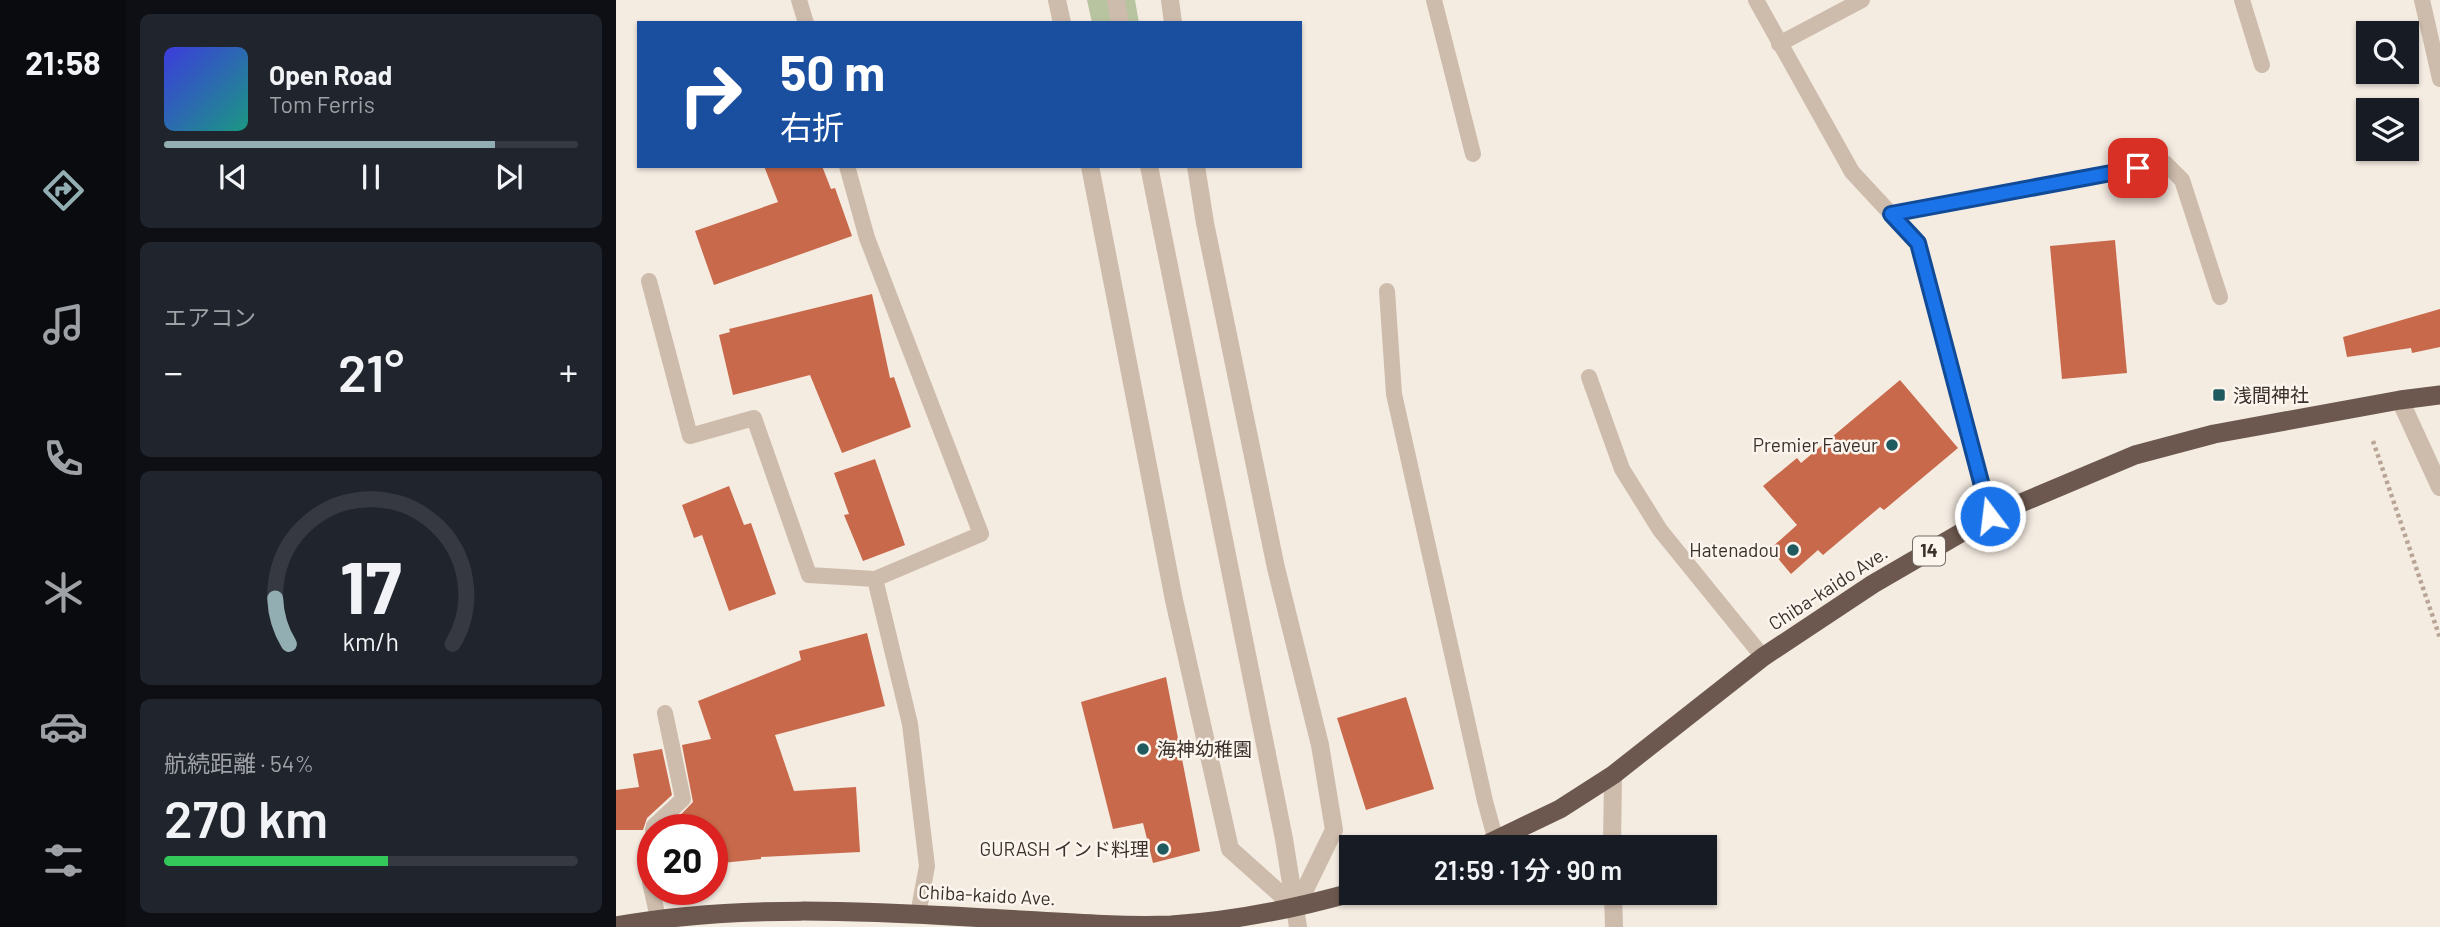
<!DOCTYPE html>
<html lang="ja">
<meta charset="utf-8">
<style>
body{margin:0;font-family:Barlow,"Noto Sans JP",sans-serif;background:#20242c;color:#f1f3f6;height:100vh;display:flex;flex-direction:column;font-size:26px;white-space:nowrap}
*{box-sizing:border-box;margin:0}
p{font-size:23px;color:#9ea1a6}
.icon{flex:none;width:38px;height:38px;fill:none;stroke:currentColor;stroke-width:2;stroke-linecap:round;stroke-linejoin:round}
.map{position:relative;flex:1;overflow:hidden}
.drawer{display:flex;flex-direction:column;gap:14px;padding:14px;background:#0d0f14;width:490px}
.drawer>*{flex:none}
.top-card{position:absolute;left:21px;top:21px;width:665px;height:147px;border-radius:0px;box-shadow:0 2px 5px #0004;background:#1a4fa0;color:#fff;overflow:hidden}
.fabs{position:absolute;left:1740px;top:21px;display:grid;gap:14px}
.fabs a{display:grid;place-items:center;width:63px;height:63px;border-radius:0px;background:#171b24;box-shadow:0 2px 5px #0004;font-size:35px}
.speed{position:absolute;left:21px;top:814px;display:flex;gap:14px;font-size:35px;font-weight:700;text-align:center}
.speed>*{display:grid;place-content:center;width:91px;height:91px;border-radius:50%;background:#171b24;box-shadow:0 2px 5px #0004;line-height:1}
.speed .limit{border:10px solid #d22;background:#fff;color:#111}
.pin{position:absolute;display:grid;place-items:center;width:60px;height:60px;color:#fff;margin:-30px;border-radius:14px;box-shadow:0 4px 10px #0006}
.me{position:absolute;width:77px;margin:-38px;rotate:345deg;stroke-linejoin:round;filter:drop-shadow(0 0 5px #0008)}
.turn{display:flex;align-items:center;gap:24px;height:147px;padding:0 28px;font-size:32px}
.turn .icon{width:91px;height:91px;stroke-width:2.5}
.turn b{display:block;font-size:49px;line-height:60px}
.big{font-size:52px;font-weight:600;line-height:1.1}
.drawer .card{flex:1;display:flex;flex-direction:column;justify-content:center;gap:10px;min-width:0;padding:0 24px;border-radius:10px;background:#20242c}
.drawer .dial{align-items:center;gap:0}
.dial svg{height:182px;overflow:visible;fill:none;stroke:#363941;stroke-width:7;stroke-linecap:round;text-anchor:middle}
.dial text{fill:#f1f3f6;stroke:none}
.song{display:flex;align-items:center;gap:21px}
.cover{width:84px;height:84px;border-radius:10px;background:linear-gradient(135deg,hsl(240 70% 55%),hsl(170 70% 35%))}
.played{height:7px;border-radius:4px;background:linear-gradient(90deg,#92aeb2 80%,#363941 80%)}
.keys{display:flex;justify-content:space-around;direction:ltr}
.heat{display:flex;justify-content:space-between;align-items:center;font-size:38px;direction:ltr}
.charge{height:10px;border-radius:5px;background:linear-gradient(90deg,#34c759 54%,#363941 0)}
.trip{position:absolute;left:723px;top:835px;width:378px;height:70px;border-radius:0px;background:#171b24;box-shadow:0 2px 5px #0004;font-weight:600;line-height:70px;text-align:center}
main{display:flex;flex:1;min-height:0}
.tabs{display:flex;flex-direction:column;width:126px;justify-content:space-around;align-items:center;background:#090b0e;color:#9ea1a6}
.tabs .icon{width:49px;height:49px}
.tabs .active{color:#92aeb2}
.tabs b{font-size:32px;color:#f1f3f6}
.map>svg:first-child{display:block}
.green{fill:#b8c4a0}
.building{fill:#c8694b}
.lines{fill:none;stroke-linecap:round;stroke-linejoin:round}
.path{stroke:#b9a596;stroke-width:4.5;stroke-dasharray:3.5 3.5;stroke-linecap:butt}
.service{stroke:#cdbbac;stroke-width:16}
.minor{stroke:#cdbbac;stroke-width:18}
.tertiary{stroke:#cdbbac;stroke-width:18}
.trunk{stroke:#6c584f;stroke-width:19}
.route-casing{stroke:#114b97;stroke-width:18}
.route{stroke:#1a73e8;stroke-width:12}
.poi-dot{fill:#1f5a5e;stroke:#fbf5ee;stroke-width:2.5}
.labels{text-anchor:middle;stroke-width:5;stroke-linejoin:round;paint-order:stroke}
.shield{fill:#fbf5ee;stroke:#756b66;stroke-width:2}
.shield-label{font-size:18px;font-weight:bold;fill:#3b302b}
.poi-label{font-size:19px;fill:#3b302b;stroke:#fbf5ee;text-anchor:end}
.street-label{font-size:19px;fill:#3b302b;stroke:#fbf5ee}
</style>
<main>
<nav class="tabs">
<b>21:58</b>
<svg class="icon active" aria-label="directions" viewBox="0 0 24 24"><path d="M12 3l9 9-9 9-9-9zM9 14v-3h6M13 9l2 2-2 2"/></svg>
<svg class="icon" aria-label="music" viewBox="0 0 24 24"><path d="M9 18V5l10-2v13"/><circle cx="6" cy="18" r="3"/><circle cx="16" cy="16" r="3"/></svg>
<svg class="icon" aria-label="phone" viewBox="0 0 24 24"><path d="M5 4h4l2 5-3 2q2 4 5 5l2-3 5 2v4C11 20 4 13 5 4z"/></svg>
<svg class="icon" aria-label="climate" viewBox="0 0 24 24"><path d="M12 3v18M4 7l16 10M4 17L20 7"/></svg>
<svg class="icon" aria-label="car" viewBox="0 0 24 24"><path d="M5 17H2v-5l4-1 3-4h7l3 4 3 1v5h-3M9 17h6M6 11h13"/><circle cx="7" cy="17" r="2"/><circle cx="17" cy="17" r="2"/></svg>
<svg class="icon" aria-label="filters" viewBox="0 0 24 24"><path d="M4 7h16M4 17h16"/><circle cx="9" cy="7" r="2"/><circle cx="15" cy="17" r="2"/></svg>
</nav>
<section class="drawer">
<div class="card">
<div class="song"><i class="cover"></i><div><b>Open Road</b><p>Tom Ferris</p></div></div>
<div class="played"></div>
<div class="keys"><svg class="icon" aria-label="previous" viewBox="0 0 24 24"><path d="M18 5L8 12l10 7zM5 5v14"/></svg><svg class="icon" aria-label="pause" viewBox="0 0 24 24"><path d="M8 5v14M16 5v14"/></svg><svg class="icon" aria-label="next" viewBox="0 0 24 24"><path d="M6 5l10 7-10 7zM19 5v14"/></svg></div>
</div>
<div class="card"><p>エアコン</p>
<div class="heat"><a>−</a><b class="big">21°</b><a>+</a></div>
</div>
<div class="card dial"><svg viewBox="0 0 100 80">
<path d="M14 69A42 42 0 1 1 86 69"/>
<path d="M14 69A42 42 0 0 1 8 49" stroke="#92aeb2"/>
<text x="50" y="56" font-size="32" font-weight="700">17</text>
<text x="50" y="72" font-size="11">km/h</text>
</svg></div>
<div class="card"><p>航続距離 · 54%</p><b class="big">270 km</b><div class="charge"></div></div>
</section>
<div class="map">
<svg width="1824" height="927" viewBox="0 0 1824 927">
<rect width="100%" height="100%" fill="#f4ebe1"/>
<!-- green -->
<path class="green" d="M471 0H519L523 23H476Z"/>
<!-- building -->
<path class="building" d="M148 166H206L215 189 219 188 236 236 98 285 79 231 162 202Z
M1499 240 1511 373 1446 379 1434 246Z
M256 294 274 378 278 377 295 427 226 453 194 375 117 395 103 335 114 332 113 329Z
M1824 309V347L1796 353 1795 348 1731 357 1727 337Z
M1284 380 1342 448 1268 510 1264 507 1207 555 1202 550 1175 574 1154 549 1181 525 1147 486 1181 458 1185 463Z
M259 459 289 545 247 561 228 515 233 514 218 473Z
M113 486 128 525 135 523 160 594 113 611 86 535 78 538 66 505Z
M251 633 269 706 159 735 178 791 240 787 244 852 145 857V859L96 864V830H50L77 802 66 745 95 739 82 701 185 660 183 651Z
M550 677 584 851 537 863 527 823 497 829 465 702Z
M790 697 818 789 750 810 721 718Z
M46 749 56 795 31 818 27 830H0V790L23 787 17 754Z"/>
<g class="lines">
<!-- path -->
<path class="path" d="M1757 441 1824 638"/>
<!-- service -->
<path class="service" d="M183 0 190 23
M818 0 857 154
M1140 0 1236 172 1302 243 1374 516
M1626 0 1646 65
M1806 0 1824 79
M1163 44 1246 0
M231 166 251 238 365 534 259 579 294 724 311 866 302 914
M1274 214 1549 163 1566 180 1604 297
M33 281 74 436 138 418 193 575 259 579
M771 291 778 394 869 801 880 841
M973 377 1006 469 1044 530 1147 657
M37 830 38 826 67 799 49 713
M37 842 34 882 42 918"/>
<!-- minor -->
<path class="minor" d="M441 0 446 23
M554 0 557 23
M474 166 558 600 614 849 680 908 718 830 704 745 660 568 589 223 580 166
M1784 400 1824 487
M996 847 997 775
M997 892 998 927"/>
<!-- tertiary -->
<path class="tertiary" d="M500 0 504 23
M533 166 668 839 682 927"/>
<!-- trunk -->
<path class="trunk" d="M865 847 944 809 997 775 1147 657 1257 584 1374 516 1519 455 1598 434 1784 400 1824 395
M0 926C121 904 248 911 370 918 431 921 494 927 555 925 617 921 678 909 738 892"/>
</g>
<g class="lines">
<defs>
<path id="route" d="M1374 516 1302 243 1275 214 1522 168"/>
</defs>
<!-- route casing -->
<use href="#route" class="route-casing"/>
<!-- route -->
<use href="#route" class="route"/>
</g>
<!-- markers -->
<g class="poi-dot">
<rect x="1596" y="388" width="14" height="14" rx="3.5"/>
<circle cx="1276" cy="445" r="7"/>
<circle cx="1177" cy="550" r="7"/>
<circle cx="527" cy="749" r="7"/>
<circle cx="547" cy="849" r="7"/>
</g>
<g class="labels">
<!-- shield labels -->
<rect class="shield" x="1297" y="536.5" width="32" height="29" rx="5"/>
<g class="shield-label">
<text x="1313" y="557">14</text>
</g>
<!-- poi labels -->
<g class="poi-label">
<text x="1617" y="402" text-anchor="start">浅間神社</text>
<text x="1262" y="452">Premier Faveur</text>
<text x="1163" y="557">Hatenadou</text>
<text x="541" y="756" text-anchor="start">海神幼稚園</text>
<text x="533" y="856">GURASH インド料理</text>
</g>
<!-- street labels -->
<g class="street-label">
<text transform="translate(1212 588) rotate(-33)" y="7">Chiba-kaido Ave.</text>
<text transform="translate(371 895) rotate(3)" y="7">Chiba-kaido Ave.</text>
</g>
</g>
</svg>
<div class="fabs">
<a><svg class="icon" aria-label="search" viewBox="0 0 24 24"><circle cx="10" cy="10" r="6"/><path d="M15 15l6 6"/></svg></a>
<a><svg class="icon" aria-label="layers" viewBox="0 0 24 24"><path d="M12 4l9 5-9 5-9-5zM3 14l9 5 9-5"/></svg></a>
</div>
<div class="speed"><div class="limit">20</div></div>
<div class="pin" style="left:1522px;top:168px;background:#d93025"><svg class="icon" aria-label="arrive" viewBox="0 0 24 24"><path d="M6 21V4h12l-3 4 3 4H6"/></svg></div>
<svg class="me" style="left:1374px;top:516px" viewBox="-20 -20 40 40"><circle r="17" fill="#1a73e8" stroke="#fff" stroke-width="3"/><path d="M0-11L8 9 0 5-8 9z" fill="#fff"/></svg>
<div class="trip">21:59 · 1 分 · 90 m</div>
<div class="top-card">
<div class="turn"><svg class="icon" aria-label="right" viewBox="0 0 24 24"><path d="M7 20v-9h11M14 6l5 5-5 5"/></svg><div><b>50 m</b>右折</div></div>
</div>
</div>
</main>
